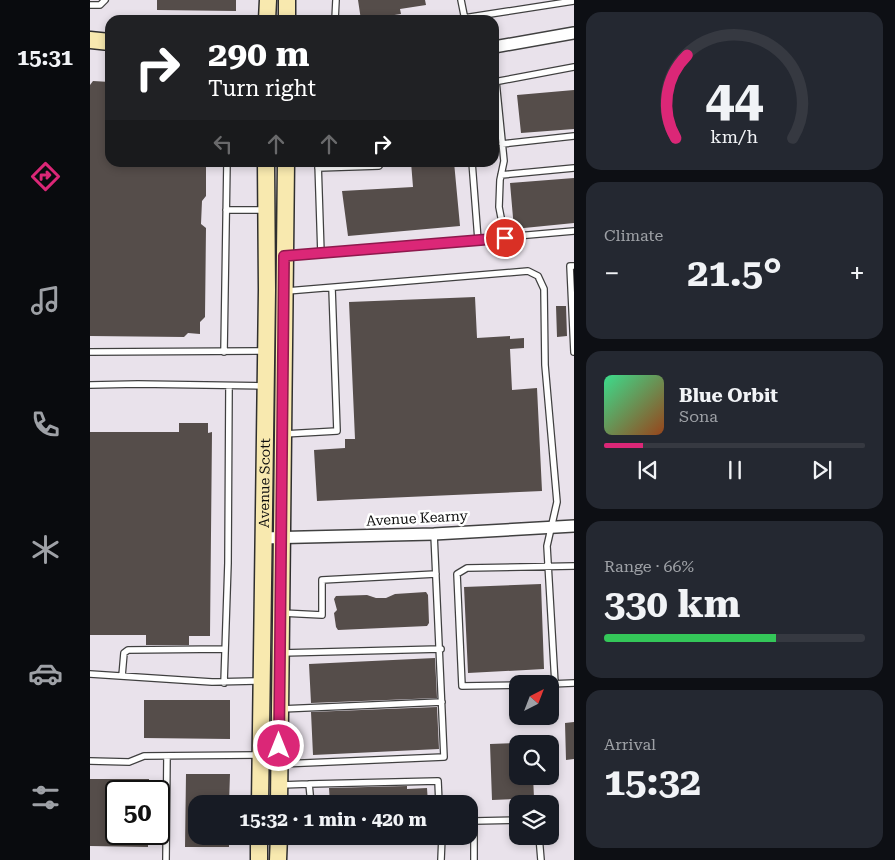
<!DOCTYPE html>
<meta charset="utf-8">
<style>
body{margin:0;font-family:"Roboto Serif",serif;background:#242831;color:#f1f3f6;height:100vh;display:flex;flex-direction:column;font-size:19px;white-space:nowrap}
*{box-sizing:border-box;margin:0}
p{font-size:16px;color:#9ea1a6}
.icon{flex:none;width:28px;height:28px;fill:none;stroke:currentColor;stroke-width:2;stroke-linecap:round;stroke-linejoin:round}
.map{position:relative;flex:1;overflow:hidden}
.side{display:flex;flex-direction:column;gap:12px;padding:12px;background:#0d0f14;width:321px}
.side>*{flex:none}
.banner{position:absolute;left:15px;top:15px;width:394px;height:152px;border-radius:15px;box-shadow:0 2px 8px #0003;background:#202124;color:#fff;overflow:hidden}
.needle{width:32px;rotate:42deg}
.controls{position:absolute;left:419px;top:675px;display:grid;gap:10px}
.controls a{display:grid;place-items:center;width:50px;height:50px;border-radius:10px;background:#171b24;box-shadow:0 2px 8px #0003;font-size:25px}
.speed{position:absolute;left:15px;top:780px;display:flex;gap:10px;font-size:25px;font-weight:700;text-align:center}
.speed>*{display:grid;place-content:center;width:65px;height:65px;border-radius:50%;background:#171b24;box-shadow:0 2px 8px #0003;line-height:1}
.speed .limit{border:2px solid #111;border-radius:8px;background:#fff;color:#111}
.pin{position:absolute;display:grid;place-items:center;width:42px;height:42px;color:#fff;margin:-21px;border:2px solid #fff;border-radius:50%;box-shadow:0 1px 5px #0007}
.me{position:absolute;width:55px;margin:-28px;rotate:0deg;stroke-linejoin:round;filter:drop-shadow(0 0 4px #0008)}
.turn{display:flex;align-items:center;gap:18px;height:105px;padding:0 20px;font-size:22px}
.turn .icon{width:65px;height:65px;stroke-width:2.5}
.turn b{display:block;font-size:35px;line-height:42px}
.lanes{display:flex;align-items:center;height:48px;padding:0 20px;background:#0003;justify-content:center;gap:25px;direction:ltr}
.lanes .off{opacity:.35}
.big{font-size:38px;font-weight:700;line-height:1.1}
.side .widget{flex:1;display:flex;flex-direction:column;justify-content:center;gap:8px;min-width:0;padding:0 18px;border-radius:15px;background:#242831}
.side .dial{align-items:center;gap:0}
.dial svg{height:130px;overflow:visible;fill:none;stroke:#363941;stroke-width:7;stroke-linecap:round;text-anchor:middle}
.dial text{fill:#f1f3f6;stroke:none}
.song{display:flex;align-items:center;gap:15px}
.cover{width:60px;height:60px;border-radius:8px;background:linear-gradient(135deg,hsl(150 70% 55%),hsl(20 70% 35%))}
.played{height:5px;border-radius:2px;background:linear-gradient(90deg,#db2777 15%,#363941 15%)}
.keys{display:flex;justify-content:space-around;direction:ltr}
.heat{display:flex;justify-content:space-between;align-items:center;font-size:28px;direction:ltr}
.charge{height:8px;border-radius:4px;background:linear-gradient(90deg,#34c759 66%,#363941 0)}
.trip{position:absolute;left:98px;top:795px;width:290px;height:50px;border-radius:15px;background:#171b24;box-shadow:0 2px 8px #0003;font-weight:700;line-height:50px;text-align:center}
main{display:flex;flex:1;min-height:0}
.tabs{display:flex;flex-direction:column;width:90px;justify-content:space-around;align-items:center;background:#090b0e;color:#9ea1a6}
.tabs .icon{width:35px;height:35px}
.tabs .selected{color:#db2777}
.tabs b{font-size:22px;color:#f1f3f6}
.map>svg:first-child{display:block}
.industrial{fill:#e9e2eb;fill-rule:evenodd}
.building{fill:#554d4a}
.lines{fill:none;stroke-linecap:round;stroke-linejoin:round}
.lane-casing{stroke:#404040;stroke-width:8}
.street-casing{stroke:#404040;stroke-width:14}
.secondary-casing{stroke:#2f2f2f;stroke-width:19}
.lane{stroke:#fff;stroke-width:5.5}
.street{stroke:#fff;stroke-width:11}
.secondary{stroke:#f8e9af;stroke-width:16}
.route-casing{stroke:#8e194d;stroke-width:12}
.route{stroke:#db2777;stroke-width:9}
.labels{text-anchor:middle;stroke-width:5;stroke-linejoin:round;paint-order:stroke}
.street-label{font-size:14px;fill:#0d0d0d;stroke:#fff}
</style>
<main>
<nav class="tabs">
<b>15:31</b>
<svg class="icon selected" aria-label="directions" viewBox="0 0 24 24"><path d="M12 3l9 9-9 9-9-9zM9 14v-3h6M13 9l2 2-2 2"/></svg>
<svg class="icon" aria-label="music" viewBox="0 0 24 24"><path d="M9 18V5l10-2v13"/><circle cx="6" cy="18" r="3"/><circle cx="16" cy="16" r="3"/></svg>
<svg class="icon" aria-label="phone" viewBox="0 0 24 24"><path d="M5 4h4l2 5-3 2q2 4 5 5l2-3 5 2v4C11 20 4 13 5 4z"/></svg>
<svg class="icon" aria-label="climate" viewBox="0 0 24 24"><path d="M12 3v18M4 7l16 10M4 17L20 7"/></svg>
<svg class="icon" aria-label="car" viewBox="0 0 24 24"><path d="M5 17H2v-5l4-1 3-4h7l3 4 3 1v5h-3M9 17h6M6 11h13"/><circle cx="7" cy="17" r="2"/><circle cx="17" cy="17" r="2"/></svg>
<svg class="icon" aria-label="filters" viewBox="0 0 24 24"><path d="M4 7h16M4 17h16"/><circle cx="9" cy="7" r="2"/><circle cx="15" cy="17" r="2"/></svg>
</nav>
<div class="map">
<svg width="484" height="860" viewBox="0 0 484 860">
<rect width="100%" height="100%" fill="#fef9ef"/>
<!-- industrial -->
<path class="industrial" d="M0 0H484V860H0ZM20 20H404V162H20ZM428 684H460V716H428ZM428 744H460V776H428ZM26 791H69V834H26ZM106 804H379V836H106ZM428 804H460V836H428Z"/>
<!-- building -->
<path class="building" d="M67 0H146V11L67 10Z
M268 0H335L336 5 310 9 311 14 271 20Z
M3 81 20 82V162H116V196L112 201 111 224 116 228 115 317 110 322V334L98 333 94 337 0 336V85Z
M484 90V129L431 133 427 95Z
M321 162H364L370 226 258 236 252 191 323 187Z
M484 178V223L424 229 420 183Z
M385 297 387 338 420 336V339L434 338V348L420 349 422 390 447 388 452 491 227 501 224 450 255 448V439H265L259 302Z
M466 306H476L477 336 467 337Z
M89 423H118V433L122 432 120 636H99V645H56V635H0V432H89Z
M451 584 454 669 378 673 374 587Z
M336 592 338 595 339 623 337 626 248 630 246 627 244 613 247 610 244 599 246 596 277 595 286 598H296L305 594Z
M345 658 347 698 221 703 219 664Z
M54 700H140V739L54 738Z
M347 707 349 749 223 755 221 712Z
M484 722V759L476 760 475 723Z
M428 743V776H443L444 798 402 800 400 744Z
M96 774H140L139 804H106V836H139V847H95Z
M0 779H59V791H26V834H58V847L0 846Z
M317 786V789L337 788 338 804H240L239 788Z"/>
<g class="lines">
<defs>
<path id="lane" d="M371 0 375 20
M0 5H10L15 0
M245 20 246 0
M361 20 484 1
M406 81 414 161 410 180 409 207 415 238
M404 82 484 67
M412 144 484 136
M228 162 231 254
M382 162 388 240
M228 168 289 166 291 162
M411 175 484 168
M136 210H174
M196 256 484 231
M484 266H480L484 352
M197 291 438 271 448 276 454 289 455 365 467 502 457 546 465 684
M0 352 175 351
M134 352 137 162
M0 385 48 384 175 386
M194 434 247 431 242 288
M192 613 232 615V580L346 574
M191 653 351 649
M0 674 122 682 170 681
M32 676 34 653 38 650 135 649
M134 683 138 563 139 387
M460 684 484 683
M428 685 372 686 367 574 377 568 484 566
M191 709 352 702
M0 761 39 762 54 756 169 755
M191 764 354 757 344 534
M191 785 219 784
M221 804 219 784 348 781 349 804
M449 836 451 860
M76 860 77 756
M351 860 352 836
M384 860V821L428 820"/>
<path id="street" d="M404 47 484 33
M172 538 344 534 484 526"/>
<g id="secondary">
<path d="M177 20 178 0"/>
<path d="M197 20V0"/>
<path d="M0 40 20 42"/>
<path id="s1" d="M170 804 177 290 176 162"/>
<path d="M189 804 196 162"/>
<path d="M169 860V836"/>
<path d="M188 860 189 836"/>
</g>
</defs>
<!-- lane casing -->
<use href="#lane" class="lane-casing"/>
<!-- street casing -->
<use href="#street" class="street-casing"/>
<!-- secondary casing -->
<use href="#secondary" class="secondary-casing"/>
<!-- lane -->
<use href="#lane" class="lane"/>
<!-- street -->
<use href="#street" class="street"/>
<!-- secondary -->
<use href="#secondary" class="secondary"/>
</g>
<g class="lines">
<defs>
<path id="route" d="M189 746 194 256 415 238"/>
</defs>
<!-- route casing -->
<use href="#route" class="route-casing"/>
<!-- route -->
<use href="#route" class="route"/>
</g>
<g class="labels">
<!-- street labels -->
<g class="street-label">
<text dy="5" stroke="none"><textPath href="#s1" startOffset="321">Avenue Scott</textPath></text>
<text transform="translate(327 518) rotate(-3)" y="5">Avenue Kearny</text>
</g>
</g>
</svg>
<div class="controls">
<a><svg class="needle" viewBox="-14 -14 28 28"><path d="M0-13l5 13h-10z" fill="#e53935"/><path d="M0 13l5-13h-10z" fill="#9ea1a6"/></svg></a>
<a><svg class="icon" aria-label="search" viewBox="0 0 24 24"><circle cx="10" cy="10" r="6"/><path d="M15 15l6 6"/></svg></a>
<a><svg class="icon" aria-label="layers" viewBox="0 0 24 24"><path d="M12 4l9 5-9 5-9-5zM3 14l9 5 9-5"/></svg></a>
</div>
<div class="speed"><div class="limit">50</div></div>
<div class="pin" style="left:415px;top:238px;background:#d93025"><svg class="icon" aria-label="arrive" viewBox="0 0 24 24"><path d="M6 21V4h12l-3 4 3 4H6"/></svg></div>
<svg class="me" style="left:189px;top:746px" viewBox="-20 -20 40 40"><circle r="17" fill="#db2777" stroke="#fff" stroke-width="3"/><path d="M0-11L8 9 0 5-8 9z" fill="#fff"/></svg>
<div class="trip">15:32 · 1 min · 420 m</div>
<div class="banner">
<div class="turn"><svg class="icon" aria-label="right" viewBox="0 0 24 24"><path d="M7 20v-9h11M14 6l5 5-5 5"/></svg><div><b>290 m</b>Turn right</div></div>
<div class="lanes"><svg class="icon off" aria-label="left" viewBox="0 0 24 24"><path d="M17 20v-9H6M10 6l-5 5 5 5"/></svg><svg class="icon off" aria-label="ahead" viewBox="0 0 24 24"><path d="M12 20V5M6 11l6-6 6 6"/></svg><svg class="icon off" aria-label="ahead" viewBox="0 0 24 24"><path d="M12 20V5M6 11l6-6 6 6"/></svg><svg class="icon" aria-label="right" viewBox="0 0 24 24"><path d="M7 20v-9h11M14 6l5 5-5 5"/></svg></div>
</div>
</div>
<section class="side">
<div class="widget dial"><svg viewBox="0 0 100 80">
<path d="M14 69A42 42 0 1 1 86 69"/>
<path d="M14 69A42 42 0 0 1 21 18" stroke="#db2777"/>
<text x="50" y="56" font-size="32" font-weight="700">44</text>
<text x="50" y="72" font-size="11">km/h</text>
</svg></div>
<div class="widget"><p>Climate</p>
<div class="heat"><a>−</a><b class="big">21.5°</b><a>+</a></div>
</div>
<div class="widget">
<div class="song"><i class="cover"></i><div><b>Blue Orbit</b><p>Sona</p></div></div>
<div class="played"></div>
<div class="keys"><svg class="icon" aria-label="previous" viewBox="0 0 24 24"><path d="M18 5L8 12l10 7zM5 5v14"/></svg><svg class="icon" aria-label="pause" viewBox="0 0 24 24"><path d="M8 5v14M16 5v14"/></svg><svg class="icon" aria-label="next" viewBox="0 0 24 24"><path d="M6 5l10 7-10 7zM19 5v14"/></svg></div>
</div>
<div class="widget"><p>Range · 66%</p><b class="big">330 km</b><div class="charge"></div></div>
<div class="widget"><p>Arrival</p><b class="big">15:32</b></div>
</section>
</main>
